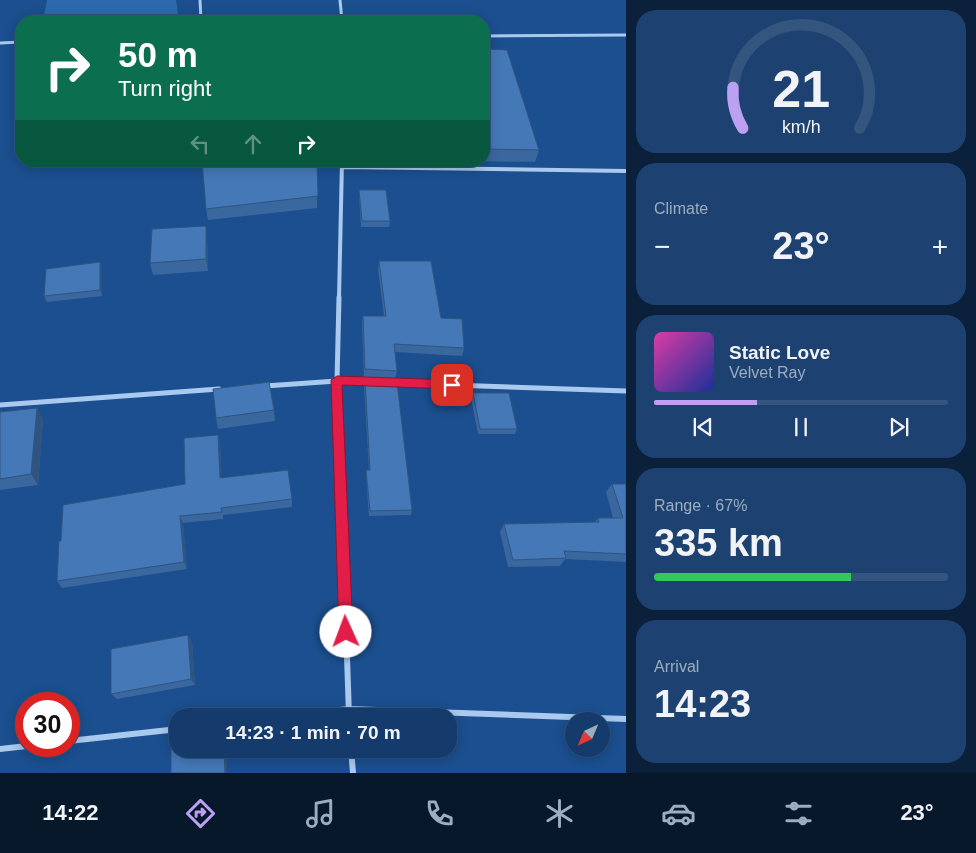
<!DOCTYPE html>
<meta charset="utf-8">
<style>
body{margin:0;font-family:Arial,sans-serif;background:#1d4271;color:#f1f3f6;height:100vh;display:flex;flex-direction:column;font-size:19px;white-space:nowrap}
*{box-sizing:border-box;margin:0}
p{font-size:16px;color:#9dadc1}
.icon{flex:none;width:28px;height:28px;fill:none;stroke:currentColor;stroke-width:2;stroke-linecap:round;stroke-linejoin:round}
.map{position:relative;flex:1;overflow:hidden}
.sheet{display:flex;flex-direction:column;gap:10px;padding:10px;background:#0b203b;width:350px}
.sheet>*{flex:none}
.top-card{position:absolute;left:15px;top:15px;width:475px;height:152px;border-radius:20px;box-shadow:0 2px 12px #0003,0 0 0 1px #33557e;background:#0b6e4f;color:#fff;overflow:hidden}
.needle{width:32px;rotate:224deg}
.controls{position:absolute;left:565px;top:712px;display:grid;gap:10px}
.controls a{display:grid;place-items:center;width:45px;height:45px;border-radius:50%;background:#143b6b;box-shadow:0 2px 12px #0003,0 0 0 1px #33557e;font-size:25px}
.speed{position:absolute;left:15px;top:692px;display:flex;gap:10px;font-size:25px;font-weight:700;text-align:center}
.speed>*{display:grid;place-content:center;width:65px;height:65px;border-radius:50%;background:#143b6b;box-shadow:0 2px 12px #0003,0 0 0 1px #33557e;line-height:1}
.speed .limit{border:8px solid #d22;background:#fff;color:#111}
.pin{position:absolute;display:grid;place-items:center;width:42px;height:42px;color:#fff;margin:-21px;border-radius:10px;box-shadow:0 2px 8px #0006}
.me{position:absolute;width:55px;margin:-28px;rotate:358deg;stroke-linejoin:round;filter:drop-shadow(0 0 4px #0008)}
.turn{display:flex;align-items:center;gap:18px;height:105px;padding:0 20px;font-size:22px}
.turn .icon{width:65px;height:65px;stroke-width:2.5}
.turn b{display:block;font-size:35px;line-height:42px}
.lanes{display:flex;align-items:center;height:48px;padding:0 20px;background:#0003;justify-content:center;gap:25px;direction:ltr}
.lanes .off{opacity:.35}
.big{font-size:38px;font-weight:800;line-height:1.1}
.sheet .tile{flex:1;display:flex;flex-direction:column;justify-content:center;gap:8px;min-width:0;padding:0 18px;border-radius:20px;background:#1d4271}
.sheet .dial{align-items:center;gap:0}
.dial svg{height:130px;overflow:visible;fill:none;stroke:#33557e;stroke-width:7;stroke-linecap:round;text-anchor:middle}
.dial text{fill:#f1f3f6;stroke:none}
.song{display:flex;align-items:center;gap:15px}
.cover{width:60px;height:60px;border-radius:8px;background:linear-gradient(135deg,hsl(320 70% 55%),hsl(230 70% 35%))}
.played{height:5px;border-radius:2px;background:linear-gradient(90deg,#bca0f2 35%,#33557e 35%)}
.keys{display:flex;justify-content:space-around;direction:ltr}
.heat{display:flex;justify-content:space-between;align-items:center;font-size:28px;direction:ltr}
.charge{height:8px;border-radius:4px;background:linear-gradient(90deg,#34c759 67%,#33557e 0)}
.trip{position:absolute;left:169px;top:708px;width:288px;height:50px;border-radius:20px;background:#143b6b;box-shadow:0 2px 12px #0003,0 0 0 1px #33557e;font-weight:800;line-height:50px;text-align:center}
.menu{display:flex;height:80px;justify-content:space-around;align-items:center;background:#08182b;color:#9dadc1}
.menu .icon{width:35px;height:35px}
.menu .current{color:#bca0f2}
.menu b{font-size:22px;color:#f1f3f6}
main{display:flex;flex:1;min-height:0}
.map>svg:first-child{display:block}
.green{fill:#2e69ad}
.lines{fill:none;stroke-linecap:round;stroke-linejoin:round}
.street-far3{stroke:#a9c9ee;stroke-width:3}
.street-far2{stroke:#a9c9ee;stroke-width:4}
.street-far1{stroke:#a9c9ee;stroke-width:5}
.street{stroke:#a9c9ee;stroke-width:6}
.wall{fill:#3a679d}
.shaded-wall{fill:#305480}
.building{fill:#4478b7;stroke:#305480}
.route{fill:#e11d48;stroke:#92132f}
</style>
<main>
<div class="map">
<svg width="626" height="773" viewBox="0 0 626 773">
<rect width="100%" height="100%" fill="#1b4f8f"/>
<!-- green -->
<path class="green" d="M47 0H176L179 20 43 21Z"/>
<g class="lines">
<!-- street-far3 -->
<path class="street-far3" d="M200 0 201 21
M340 0 342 21
M484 36 626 35
M0 43 21 42"/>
<!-- street-far2 -->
<path class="street-far2" d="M342 167 626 171
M339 298 342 161"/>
<!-- street-far1 -->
<path class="street-far1" d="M339 297 337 381 342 508
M392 383 626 391
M265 386 337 381 371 382
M0 405 219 389"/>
<!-- street -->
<path class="street" d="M342 507 349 716
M285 716 349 709 626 719
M69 741 178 729
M0 749 27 746
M351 749 353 773"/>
</g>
<!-- wall -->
<path class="wall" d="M484 49 539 150 535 162 468 161H484Z
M317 161V208L208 220 206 209Z
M359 190 390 221 389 227H361L359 196Z
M207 238 208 271 153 275 150 263Z
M379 261 441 318 464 348 462 356 395 352 397 371 395 379 364 378 362 324 363 316H384L378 270Z
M100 262 102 268V296L47 302 44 296Z
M365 380 412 510 411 515 369 516 366 476V470H369L364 386Z
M473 393 517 429 515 434H478L471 398Z
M274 410 275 421 218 429 216 418Z
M0 412 43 419 38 485 0 490Z
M218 435 220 443 221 478 292 499V507L223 515V519L183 523 187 569 62 588 57 581 61 541 185 484Z
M612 484H626V562L565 559 560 566 508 567 500 532 504 524 595 522 598 518H613L606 492Z
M188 635 192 642 195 685 117 699 111 694Z"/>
<!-- shaded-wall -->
<path class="shaded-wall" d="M206 226 207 238 208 271 206 259Z
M100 262 102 268V296L100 290Z
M37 408 43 419 38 485 31 474Z
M218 435 220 443 222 486 220 478Z
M180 516 183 523 187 569 184 562Z
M188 635 192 642 195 685 191 679Z
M224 749H227V773H225Z"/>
<!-- building -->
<path class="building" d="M484 49 507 50 539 150 484 149Z
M202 161H317L318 196 206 209Z
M359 190H386L390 221H362Z
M206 226V259L150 263 152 229Z
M379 261H431L441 318 462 319 464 348 394 344 397 371 365 369 363 316H386Z
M100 262V290L44 296 46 269Z
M365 380 397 382 412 510 370 511 366 470H370Z
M269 382 274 410 216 418 213 389Z
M473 393H509L517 429H480Z
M37 408 31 474 0 479V412Z
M218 435 220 478 288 470 292 499 221 508 222 512 180 516 184 562 57 581 59 541H61L63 505 185 484 184 438Z
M612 484H626V554L564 551 566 558 513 560 504 524 599 522 598 518H623Z
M188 635 191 679 111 694V649Z
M171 737H178V749H224L225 773H171Z"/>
<!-- route -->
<path class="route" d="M337 376 452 380 458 385 452 389 342 385 353 632 351 637 346 639 341 637 339 632 331 380Z"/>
</svg>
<div class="controls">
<a><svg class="needle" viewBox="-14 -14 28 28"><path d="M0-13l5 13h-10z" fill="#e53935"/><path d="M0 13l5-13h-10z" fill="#9dadc1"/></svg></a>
</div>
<div class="speed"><div class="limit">30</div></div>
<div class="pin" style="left:452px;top:385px;background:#d93025"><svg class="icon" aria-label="arrive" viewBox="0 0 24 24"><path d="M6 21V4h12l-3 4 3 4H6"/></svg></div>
<svg class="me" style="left:346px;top:632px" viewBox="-20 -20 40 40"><circle r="19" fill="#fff"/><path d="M0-13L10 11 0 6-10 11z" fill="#e11d48"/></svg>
<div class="trip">14:23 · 1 min · 70 m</div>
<div class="top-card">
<div class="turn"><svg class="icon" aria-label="right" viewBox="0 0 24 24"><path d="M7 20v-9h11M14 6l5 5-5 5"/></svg><div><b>50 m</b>Turn right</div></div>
<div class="lanes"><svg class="icon off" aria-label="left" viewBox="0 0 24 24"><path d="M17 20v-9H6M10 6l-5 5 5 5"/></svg><svg class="icon off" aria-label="ahead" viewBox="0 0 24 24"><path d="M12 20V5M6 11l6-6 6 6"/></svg><svg class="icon" aria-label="right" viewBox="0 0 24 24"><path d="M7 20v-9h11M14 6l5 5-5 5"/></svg></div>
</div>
</div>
<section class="sheet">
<div class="tile dial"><svg viewBox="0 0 100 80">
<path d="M14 69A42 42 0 1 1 86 69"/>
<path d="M14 69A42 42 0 0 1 8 44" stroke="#bca0f2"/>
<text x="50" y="56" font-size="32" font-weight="700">21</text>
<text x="50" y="72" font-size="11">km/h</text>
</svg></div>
<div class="tile"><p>Climate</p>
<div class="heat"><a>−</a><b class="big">23°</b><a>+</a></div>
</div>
<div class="tile">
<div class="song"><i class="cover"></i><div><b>Static Love</b><p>Velvet Ray</p></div></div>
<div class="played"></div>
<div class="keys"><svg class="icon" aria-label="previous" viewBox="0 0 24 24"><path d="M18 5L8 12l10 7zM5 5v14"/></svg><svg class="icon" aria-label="pause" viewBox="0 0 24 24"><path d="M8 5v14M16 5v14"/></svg><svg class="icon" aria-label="next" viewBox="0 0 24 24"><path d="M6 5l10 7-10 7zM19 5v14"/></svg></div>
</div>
<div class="tile"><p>Range · 67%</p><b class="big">335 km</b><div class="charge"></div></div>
<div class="tile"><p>Arrival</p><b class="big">14:23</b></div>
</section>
</main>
<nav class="menu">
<b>14:22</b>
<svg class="icon current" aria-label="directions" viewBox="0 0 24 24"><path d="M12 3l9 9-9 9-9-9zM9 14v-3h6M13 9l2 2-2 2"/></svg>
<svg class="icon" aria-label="music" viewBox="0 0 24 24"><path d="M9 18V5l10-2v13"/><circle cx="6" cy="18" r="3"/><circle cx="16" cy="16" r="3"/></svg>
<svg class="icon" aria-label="phone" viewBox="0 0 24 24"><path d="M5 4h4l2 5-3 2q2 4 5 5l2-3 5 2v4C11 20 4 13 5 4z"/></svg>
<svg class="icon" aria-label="climate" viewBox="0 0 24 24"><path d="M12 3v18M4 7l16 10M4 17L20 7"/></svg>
<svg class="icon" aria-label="car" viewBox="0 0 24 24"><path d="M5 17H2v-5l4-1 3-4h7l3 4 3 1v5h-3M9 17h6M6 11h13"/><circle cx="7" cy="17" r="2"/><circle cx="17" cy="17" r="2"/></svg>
<svg class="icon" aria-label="filters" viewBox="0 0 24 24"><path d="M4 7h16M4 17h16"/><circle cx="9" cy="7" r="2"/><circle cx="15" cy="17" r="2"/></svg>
<b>23°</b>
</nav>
